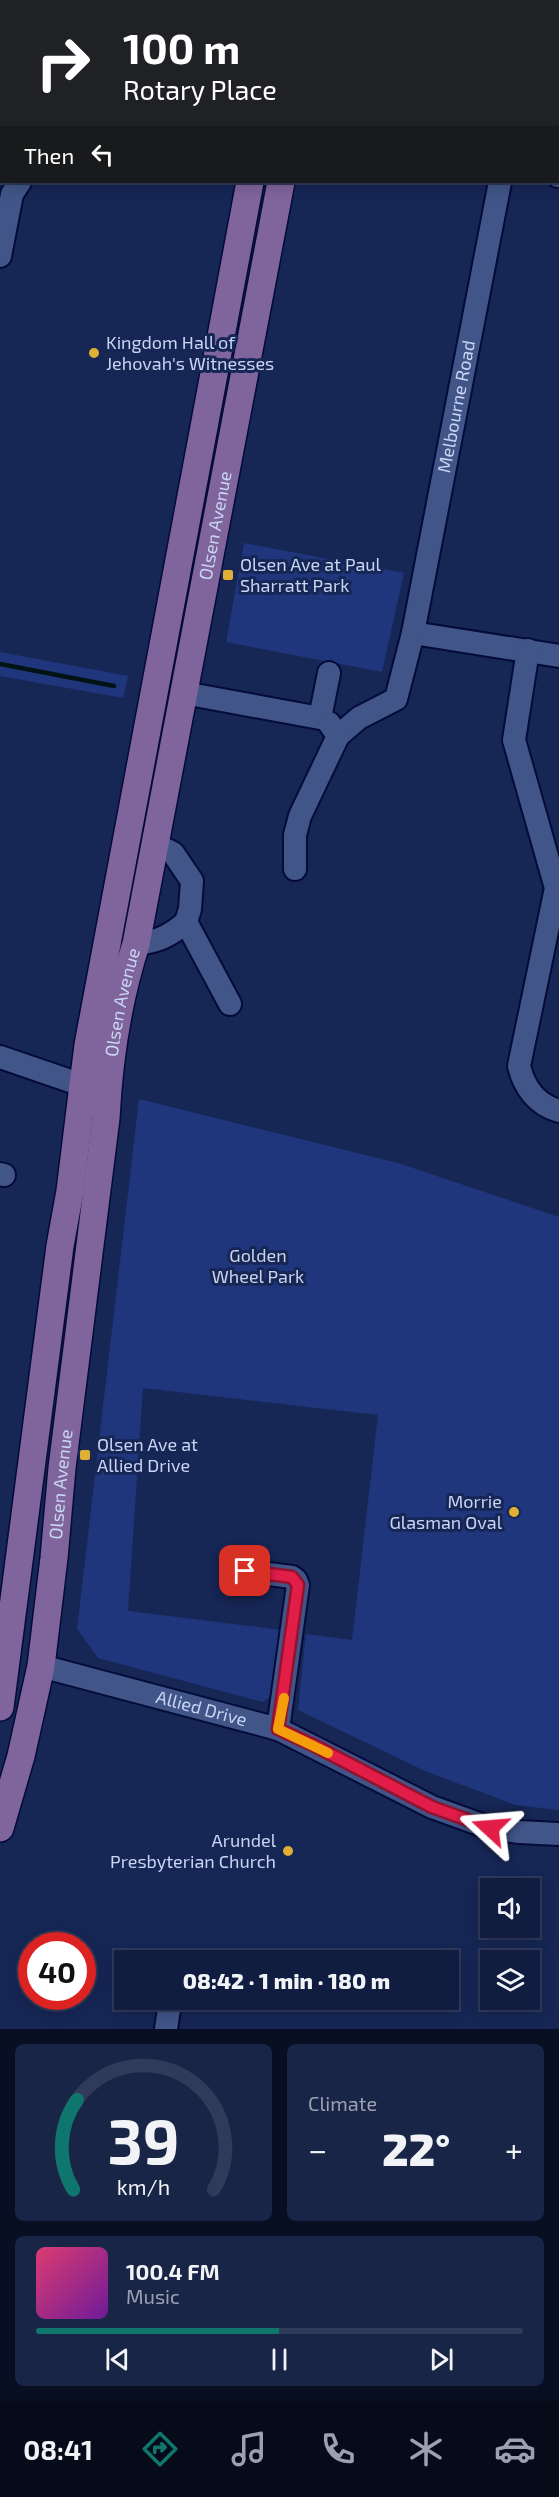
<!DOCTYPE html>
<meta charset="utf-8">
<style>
body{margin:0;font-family:"Exo 2",sans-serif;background:#192547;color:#f1f3f6;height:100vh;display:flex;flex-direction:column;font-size:22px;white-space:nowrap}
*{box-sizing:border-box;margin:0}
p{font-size:20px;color:#9ca1b1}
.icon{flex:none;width:33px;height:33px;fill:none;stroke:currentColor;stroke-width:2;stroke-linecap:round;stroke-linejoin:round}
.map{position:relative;height:2029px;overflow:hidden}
.drawer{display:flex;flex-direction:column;gap:15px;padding:15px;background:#090f23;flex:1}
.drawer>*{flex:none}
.top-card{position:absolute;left:0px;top:0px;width:560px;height:183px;box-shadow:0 3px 15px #0003,0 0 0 2px #303a59;background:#202124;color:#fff;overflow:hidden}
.buttons{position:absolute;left:480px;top:1878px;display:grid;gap:12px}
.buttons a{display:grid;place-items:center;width:60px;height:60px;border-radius:0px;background:#101c40;box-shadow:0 3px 15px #0003,0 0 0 2px #303a59;font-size:30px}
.speed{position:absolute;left:18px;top:1932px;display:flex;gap:12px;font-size:30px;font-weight:700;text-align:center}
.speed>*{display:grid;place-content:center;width:78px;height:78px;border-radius:50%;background:#101c40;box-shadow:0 3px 15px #0003,0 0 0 2px #303a59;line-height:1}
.speed .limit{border:9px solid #d22;background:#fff;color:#111}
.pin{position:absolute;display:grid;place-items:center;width:51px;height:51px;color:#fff;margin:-26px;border-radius:12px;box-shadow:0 3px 9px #0006}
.me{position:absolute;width:66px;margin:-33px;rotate:289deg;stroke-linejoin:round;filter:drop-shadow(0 0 4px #0008)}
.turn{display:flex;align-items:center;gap:21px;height:126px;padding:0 24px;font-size:27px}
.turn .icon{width:78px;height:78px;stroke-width:2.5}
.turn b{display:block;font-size:42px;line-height:51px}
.then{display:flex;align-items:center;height:57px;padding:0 24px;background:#0003;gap:12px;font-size:22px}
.big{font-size:45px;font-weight:800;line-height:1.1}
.drawer .tile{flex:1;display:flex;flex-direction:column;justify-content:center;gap:9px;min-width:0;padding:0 21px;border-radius:9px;background:#192547}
.drawer .dial{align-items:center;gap:0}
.dial svg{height:156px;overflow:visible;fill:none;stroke:#303a59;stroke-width:7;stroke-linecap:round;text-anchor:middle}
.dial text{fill:#f1f3f6;stroke:none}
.song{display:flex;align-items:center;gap:18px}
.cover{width:72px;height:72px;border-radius:9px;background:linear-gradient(135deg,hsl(340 70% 55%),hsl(280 70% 35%))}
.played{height:6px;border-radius:3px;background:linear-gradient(90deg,#0f766e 50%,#303a59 50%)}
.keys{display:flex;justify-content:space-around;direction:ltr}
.heat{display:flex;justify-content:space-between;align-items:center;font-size:33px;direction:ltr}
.drawer .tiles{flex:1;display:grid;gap:15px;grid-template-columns:1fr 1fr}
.tile:last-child{grid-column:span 2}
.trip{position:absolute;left:114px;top:1950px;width:345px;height:60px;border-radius:0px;background:#101c40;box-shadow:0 3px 15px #0003,0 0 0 2px #303a59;font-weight:800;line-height:60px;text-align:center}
.dock{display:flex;height:96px;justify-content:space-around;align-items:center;background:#060b1a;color:#9ca1b1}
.dock .icon{width:42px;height:42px}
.dock .active{color:#0f766e}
.dock b{font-size:27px;color:#f1f3f6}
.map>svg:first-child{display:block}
.green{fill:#20367c}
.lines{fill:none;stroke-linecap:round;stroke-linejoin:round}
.stream{stroke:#021316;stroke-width:4.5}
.minor-casing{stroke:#040b39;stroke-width:26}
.major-casing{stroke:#040b39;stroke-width:30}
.minor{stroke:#415588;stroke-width:22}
.major{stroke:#80649c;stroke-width:27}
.route-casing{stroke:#92132f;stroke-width:15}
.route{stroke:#e11d48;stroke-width:10}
.slow{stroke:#f59e0b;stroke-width:10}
.poi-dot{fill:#dfb034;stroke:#162655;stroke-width:2}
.labels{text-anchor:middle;stroke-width:6;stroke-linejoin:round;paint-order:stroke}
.poi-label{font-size:18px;fill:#c8d5f3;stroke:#162655;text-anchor:start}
.street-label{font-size:18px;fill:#c8d5f3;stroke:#162655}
.park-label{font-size:18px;fill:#cbd4ea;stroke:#162655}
</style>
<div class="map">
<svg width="559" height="2029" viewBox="0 0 559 2029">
<rect width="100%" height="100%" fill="#162655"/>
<!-- green -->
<path class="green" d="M244 543 404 573 382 672 226 642Z
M0 652 128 676 123 698 0 676Z
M139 1099 398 1163 559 1217V1810L515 1805 425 1771 298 1710 306 1634 352 1640 378 1415 143 1388 128 1611 282 1630 274 1694 263 1702 98 1658 77 1629Z"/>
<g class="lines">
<!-- stream -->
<path class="stream" d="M0 664 114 686"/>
<defs>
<g id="minor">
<path d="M227 2V0"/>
<path d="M535 2V0"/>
<path d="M0 97 2 98"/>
<path d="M558 176H559"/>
<path d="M0 256 12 194 20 182"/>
<path d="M413 633 559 656"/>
<path d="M528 650 514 740 556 888 519 1066C524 1087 537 1105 559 1111"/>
<path d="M184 693 320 718 329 673"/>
<path id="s1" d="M338 736 359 718 396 699 413 633 500 182"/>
<path d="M155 844 173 853 192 881 190 909 186 922"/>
<path d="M295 869V835L300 816 338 736 329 723"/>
<path d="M136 944C157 942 170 936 186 922L230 1004"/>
<path d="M0 1057 82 1085 99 1087"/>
<path d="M0 1174 4 1175"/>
<path d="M245 1571 292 1577 296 1580 298 1585 278 1729"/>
<path id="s2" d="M41 1666 278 1729 432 1807 490 1828 519 1832 559 1834"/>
<path d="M166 2029 169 2009"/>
</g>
<g id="major">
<path d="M285 2V0"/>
<path d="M315 2V0"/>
<path d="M0 1707 60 1246 70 1191 88 1045 250 182"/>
<path id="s3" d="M0 1828 21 1756 41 1666 54 1558 62 1468 106 1118C109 1060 118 1000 136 944L281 182"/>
</g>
</defs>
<!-- minor casing -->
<use href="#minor" class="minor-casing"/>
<!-- major casing -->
<use href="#major" class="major-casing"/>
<!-- minor -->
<use href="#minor" class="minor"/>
<!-- major -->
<use href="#major" class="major"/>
</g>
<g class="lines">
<defs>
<path id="route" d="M245 1571 292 1577 298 1585 278 1729 313 1745 432 1807 490 1828"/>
</defs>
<!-- route casing -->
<use href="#route" class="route-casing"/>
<!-- route -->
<use href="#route" class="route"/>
<!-- slow -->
<path class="slow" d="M284 1698 278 1729 328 1753"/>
</g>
<!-- markers -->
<g class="poi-dot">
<circle cx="94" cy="353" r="6"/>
<rect x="222" y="569" width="12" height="12" rx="3"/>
<rect x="79" y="1449" width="12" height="12" rx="3"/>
<circle cx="514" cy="1512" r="6"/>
<circle cx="288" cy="1851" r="6"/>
</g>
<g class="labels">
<!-- poi labels -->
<g class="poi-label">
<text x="106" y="349">Kingdom Hall of<tspan x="106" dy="21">Jehovah's Witnesses</tspan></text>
<text x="240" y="571">Olsen Ave at Paul<tspan x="240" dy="21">Sharratt Park</tspan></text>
<text x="97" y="1451">Olsen Ave at<tspan x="97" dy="21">Allied Drive</tspan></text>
<text x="502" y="1508" text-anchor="end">Morrie<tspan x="502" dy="21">Glasman Oval</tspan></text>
<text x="276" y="1847" text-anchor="end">Arundel<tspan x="276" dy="21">Presbyterian Church</tspan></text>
</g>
<!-- street labels -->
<g class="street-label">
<text dy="6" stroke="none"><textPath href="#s1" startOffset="368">Melbourne Road</textPath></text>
<text dy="6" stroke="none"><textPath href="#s3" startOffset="1322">Olsen Avenue</textPath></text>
<text dy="6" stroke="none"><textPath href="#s3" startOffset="836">Olsen Avenue</textPath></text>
<text dy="6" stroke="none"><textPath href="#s3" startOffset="350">Olsen Avenue</textPath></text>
<text dy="6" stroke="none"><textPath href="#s2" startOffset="166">Allied Drive</textPath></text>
</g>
<!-- park labels -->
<g class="park-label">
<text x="258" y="1262">Golden<tspan x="258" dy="21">Wheel Park</tspan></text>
</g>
</g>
</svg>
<div class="buttons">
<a><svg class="icon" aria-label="sound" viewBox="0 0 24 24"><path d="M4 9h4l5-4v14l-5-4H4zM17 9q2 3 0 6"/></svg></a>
<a><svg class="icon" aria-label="layers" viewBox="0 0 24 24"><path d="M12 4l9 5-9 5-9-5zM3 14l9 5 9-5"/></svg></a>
</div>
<div class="speed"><div class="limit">40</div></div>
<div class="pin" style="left:245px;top:1571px;background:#d93025"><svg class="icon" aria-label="arrive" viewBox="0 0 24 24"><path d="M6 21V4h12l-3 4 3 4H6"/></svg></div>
<svg class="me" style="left:490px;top:1828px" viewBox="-20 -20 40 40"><path d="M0-17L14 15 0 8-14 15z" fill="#e11d48" stroke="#fff" stroke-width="4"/></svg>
<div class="trip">08:42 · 1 min · 180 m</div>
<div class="top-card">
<div class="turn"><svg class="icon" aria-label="right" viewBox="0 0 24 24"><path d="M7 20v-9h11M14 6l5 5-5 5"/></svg><div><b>100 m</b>Rotary Place</div></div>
<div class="then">Then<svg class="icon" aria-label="left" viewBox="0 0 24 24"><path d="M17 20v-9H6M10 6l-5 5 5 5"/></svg></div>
</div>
</div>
<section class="drawer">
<div class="tiles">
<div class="tile dial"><svg viewBox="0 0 100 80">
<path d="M14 69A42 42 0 1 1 86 69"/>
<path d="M14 69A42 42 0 0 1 16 23" stroke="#0f766e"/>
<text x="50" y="56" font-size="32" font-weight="700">39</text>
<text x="50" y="72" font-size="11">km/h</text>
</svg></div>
<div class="tile"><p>Climate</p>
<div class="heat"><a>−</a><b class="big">22°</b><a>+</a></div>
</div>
<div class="tile">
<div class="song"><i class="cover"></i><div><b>100.4 FM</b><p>Music</p></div></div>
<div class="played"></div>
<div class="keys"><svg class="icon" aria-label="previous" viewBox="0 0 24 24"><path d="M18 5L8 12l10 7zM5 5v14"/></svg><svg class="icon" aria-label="pause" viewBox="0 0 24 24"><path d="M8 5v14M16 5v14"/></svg><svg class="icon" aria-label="next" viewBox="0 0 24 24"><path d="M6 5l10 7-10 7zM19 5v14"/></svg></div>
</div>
</div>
</section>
<nav class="dock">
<b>08:41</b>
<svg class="icon active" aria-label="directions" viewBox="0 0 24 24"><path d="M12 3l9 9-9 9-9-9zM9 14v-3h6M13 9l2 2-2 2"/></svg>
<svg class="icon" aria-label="music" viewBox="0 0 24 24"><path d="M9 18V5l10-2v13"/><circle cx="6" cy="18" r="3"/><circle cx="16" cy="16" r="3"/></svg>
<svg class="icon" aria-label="phone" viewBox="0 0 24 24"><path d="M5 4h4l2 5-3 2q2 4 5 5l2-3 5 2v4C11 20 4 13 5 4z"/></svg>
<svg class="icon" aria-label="climate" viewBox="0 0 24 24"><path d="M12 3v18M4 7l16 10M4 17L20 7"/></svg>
<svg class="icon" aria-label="car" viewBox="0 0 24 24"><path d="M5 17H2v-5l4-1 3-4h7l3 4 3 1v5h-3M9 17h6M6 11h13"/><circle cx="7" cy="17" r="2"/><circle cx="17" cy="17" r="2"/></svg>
</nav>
